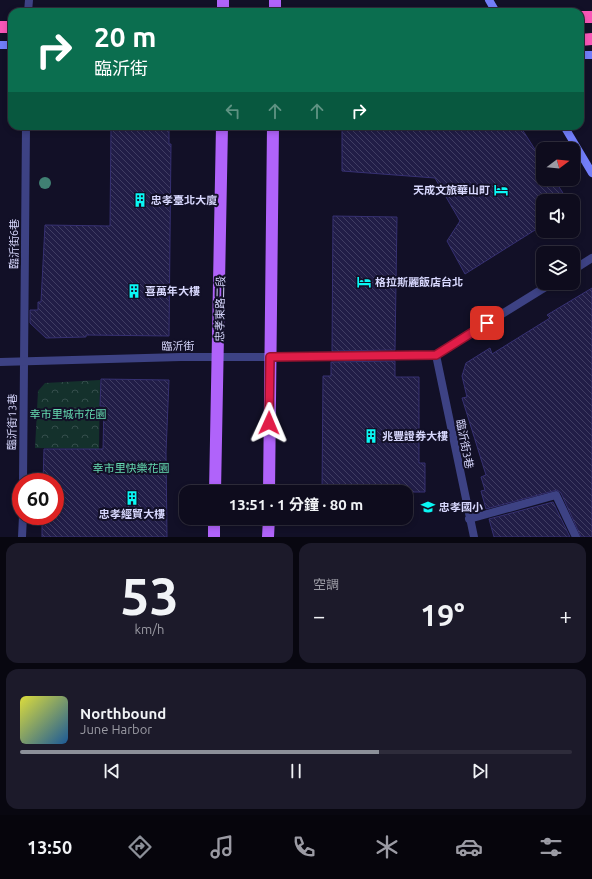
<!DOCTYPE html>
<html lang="zh-TW">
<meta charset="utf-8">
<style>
body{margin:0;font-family:Ubuntu,"Noto Sans TC",sans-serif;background:#1c1a2a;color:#f1f3f6;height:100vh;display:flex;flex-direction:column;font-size:15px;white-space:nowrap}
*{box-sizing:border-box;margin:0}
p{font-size:13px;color:#9b9ba4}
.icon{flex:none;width:22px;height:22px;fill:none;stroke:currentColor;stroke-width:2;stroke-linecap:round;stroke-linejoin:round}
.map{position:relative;height:537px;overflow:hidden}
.panel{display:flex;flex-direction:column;gap:6px;padding:6px;background:#080710;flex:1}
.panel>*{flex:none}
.guide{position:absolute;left:8px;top:8px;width:576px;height:122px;border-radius:12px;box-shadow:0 2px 6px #0003,0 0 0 1px #2e2c3b;background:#0b6e4f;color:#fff;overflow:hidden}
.needle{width:26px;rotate:74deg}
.tools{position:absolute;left:536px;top:142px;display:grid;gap:8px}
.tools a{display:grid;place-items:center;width:44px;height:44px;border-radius:8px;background:#0e0c1d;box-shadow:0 2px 6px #0003,0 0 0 1px #2e2c3b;font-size:20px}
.speed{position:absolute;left:12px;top:473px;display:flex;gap:8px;font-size:20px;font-weight:700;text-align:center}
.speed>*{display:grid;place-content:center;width:52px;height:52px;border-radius:50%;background:#0e0c1d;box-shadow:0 2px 6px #0003,0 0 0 1px #2e2c3b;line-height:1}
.speed .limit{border:6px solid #d22;background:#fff;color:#111}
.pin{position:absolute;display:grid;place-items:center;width:34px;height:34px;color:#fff;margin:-17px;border-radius:8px;box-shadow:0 2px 6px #0006}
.me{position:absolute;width:44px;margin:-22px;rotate:1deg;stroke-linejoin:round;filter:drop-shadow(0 0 3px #0008)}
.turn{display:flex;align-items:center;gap:14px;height:84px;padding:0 20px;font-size:18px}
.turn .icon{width:52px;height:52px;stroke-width:2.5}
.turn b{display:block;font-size:28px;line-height:34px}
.lanes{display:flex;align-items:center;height:38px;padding:0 20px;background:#0003;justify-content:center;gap:20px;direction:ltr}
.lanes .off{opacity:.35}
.big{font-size:30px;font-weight:700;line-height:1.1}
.panel .widget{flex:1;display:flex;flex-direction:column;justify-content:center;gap:6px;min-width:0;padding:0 14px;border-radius:12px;background:#1c1a2a}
.panel .dial{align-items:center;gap:0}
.dial b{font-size:52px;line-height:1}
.song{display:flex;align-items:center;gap:12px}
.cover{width:48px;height:48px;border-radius:6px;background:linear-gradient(135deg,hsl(60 70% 55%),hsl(210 70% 35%))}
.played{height:4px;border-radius:2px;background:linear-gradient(90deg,#8c9099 65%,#2e2c3b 65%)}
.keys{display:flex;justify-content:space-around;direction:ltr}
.heat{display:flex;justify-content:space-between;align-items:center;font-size:22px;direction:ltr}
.panel .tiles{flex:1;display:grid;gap:6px;grid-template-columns:1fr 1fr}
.widget:last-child{grid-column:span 2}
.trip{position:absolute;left:179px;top:485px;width:234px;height:40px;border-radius:12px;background:#0e0c1d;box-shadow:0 2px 6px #0003,0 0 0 1px #2e2c3b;font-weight:700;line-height:40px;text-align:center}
.menu{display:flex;height:64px;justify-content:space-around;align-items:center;background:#06050c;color:#9b9ba4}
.menu .icon{width:28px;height:28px}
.menu .selected{color:#8c9099}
.menu b{font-size:18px;color:#f1f3f6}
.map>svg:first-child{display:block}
.park{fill:url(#park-crowns)}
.building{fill:url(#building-back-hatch);stroke:#363072}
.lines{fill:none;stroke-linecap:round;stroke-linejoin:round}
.lane{stroke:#3d4284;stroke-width:8}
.street{stroke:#3d4284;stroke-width:8}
.secondary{stroke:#727efa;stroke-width:8}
.primary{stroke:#b063fa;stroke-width:12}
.highway{stroke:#f957b7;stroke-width:12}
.tree{fill:#408073}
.route-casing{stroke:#92132f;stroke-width:10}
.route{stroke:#e11d48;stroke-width:7}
.labels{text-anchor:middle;stroke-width:4;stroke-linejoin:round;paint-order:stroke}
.poi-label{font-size:11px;font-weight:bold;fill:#d8d8fe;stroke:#121027;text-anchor:start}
.street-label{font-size:11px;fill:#d8d8fe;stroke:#121027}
.park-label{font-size:11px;fill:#65dcb1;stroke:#121027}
</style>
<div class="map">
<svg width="592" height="537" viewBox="0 0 592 537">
<defs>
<pattern id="park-crowns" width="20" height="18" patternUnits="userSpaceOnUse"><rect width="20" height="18" fill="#14312c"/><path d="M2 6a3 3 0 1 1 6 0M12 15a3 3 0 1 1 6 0" fill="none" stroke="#354e4c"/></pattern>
<pattern id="building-back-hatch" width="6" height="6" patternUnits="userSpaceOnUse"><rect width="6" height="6" fill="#211d47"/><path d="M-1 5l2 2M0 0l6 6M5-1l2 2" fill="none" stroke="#403d63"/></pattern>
</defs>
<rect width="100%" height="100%" fill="#121027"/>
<!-- park -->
<path class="park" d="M100 380 99 449 35 448 38 391 45 383Z"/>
<!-- building -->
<path class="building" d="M111 126H169V144H171L169 336 86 335V337L46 338 30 323V310H38V302H41L45 225 110 226Z
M342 126H520L543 162V179H554L568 201H543V225L465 274 447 241 460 221 435 178 342 171Z
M333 216 397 217 395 350 332 351Z
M592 288V537H581L561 493 557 490 486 509 481 491 485 490 481 477 486 475 462 398 467 397 462 376 466 363 490 348 492 354 550 318 547 315Z
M395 361V377H419V463H425V492H322L323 376H331V362Z
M101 379 169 380 166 452 167 537H42V516H55V482H43L44 449H103L104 406H100Z
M553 502 570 537H494L489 519Z"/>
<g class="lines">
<!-- lane -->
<path class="lane" d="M436 355 474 537
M23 482 26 126
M469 519 556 495 576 537
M22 537 23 516"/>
<!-- street -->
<path class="street" d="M28 12 29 0
M573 270 592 258
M0 362 181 357H313L436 355 552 283"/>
<!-- secondary -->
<path class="secondary" d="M489 0 496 12
M0 45H12
M580 55H592
M564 126 592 173"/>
<!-- primary -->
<path class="primary" d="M223 0V12
M275 12V0
M215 492 222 126
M269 492 273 126
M214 537V518
M268 537 269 518"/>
<!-- highway -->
<path class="highway" d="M580 17H592
M0 27H12
M580 40 592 39"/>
</g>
<!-- trees -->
<circle class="tree" cx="45" cy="183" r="6"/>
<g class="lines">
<defs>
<path id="route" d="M269 423 270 357 436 355 487 323"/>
</defs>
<!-- route casing -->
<use href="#route" class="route-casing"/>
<!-- route -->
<use href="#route" class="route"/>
</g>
<!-- icons -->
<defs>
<symbol id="hotel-bare" viewBox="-9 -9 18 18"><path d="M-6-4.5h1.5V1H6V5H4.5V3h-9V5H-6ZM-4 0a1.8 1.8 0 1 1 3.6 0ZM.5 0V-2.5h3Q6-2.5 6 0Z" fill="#0af7f4" stroke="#121027" stroke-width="2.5" paint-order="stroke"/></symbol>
<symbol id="building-bare" viewBox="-9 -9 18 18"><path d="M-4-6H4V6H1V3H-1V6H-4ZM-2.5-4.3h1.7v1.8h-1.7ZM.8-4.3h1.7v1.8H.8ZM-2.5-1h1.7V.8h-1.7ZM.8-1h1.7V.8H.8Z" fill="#0af7f4" stroke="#121027" stroke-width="2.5" paint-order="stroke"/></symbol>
<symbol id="school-bare" viewBox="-9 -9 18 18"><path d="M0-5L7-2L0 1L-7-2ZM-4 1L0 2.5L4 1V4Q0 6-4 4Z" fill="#0af7f4" stroke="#121027" stroke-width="2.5" paint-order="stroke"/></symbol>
</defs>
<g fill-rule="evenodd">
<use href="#hotel-bare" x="491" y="180" width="20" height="20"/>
<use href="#building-bare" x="130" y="190" width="20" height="20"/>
<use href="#hotel-bare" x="354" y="272" width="20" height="20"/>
<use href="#building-bare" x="124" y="281" width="20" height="20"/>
<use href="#building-bare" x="361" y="426" width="20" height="20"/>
<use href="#building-bare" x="122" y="488" width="20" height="20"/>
<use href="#school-bare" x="418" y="497" width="20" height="20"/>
</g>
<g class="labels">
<!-- poi labels -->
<g class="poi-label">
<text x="490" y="194" text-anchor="end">天成文旅華山町</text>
<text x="151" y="204">忠孝臺北大廈</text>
<text x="375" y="286">格拉斯麗飯店台北</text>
<text x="145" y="295">喜萬年大樓</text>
<text x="382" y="440">兆豐證券大樓</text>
<text x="439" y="511">忠孝國小</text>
<text x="132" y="518" text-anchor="middle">忠孝經貿大樓</text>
</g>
<!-- street labels -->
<g class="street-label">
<text transform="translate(14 244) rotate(-90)" y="4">臨沂街6巷</text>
<text transform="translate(220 309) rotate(-89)" y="4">忠孝東路二段</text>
<text transform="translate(178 346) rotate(-1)" y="4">臨沂街</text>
<text transform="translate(12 422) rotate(-89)" y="4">臨沂街13巷</text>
<text transform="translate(465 444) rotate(79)" y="4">臨沂街3巷</text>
</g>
<!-- park labels -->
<g class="park-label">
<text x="68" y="418">幸市里城市花園</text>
<text x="131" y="472">幸市里快樂花園</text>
</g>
</g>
</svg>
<div class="tools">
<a><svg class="needle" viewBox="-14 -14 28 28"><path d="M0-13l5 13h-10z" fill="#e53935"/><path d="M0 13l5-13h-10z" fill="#9b9ba4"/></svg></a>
<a><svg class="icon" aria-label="sound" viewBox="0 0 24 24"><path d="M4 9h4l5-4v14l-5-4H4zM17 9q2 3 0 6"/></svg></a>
<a><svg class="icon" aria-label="layers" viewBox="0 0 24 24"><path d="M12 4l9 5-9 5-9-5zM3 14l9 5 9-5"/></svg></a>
</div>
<div class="speed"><div class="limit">60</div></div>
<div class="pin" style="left:487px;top:323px;background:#d93025"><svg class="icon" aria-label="arrive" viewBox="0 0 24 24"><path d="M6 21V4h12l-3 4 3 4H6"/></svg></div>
<svg class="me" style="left:269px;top:423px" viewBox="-20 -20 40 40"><path d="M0-17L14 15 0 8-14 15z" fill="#e11d48" stroke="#fff" stroke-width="4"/></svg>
<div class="trip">13:51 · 1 分鐘 · 80 m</div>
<div class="guide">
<div class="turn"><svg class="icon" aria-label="right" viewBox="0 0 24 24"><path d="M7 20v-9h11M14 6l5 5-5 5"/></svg><div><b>20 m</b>臨沂街</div></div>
<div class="lanes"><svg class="icon off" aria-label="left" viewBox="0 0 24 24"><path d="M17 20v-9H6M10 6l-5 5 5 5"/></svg><svg class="icon off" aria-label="ahead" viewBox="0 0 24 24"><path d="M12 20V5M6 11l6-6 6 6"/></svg><svg class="icon off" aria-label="ahead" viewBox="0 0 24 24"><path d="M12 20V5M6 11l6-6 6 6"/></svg><svg class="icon" aria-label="right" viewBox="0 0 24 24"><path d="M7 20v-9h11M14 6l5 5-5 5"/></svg></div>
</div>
</div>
<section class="panel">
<div class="tiles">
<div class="widget dial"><b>53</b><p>km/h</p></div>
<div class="widget"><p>空調</p>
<div class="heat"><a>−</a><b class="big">19°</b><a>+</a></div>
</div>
<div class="widget">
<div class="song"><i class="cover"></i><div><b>Northbound</b><p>June Harbor</p></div></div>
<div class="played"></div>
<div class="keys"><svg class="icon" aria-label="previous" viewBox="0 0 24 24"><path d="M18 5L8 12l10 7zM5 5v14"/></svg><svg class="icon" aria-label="pause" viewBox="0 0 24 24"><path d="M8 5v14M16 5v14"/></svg><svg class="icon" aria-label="next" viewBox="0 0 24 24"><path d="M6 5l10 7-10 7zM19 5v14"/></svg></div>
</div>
</div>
</section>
<nav class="menu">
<b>13:50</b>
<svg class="icon selected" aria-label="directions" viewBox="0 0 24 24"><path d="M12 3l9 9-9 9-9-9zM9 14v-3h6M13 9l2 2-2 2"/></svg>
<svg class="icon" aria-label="music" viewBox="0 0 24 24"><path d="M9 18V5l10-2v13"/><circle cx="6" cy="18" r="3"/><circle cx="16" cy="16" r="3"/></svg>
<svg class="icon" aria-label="phone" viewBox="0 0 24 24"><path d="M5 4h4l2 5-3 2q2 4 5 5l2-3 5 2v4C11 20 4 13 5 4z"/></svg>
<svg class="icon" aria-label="climate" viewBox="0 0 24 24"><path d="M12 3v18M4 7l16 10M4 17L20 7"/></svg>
<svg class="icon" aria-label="car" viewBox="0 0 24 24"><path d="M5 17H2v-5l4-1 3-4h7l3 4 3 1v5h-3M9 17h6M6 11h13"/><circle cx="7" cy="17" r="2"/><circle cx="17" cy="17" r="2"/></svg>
<svg class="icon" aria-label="filters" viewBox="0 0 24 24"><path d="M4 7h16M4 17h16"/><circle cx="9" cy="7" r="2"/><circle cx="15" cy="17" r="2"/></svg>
</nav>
